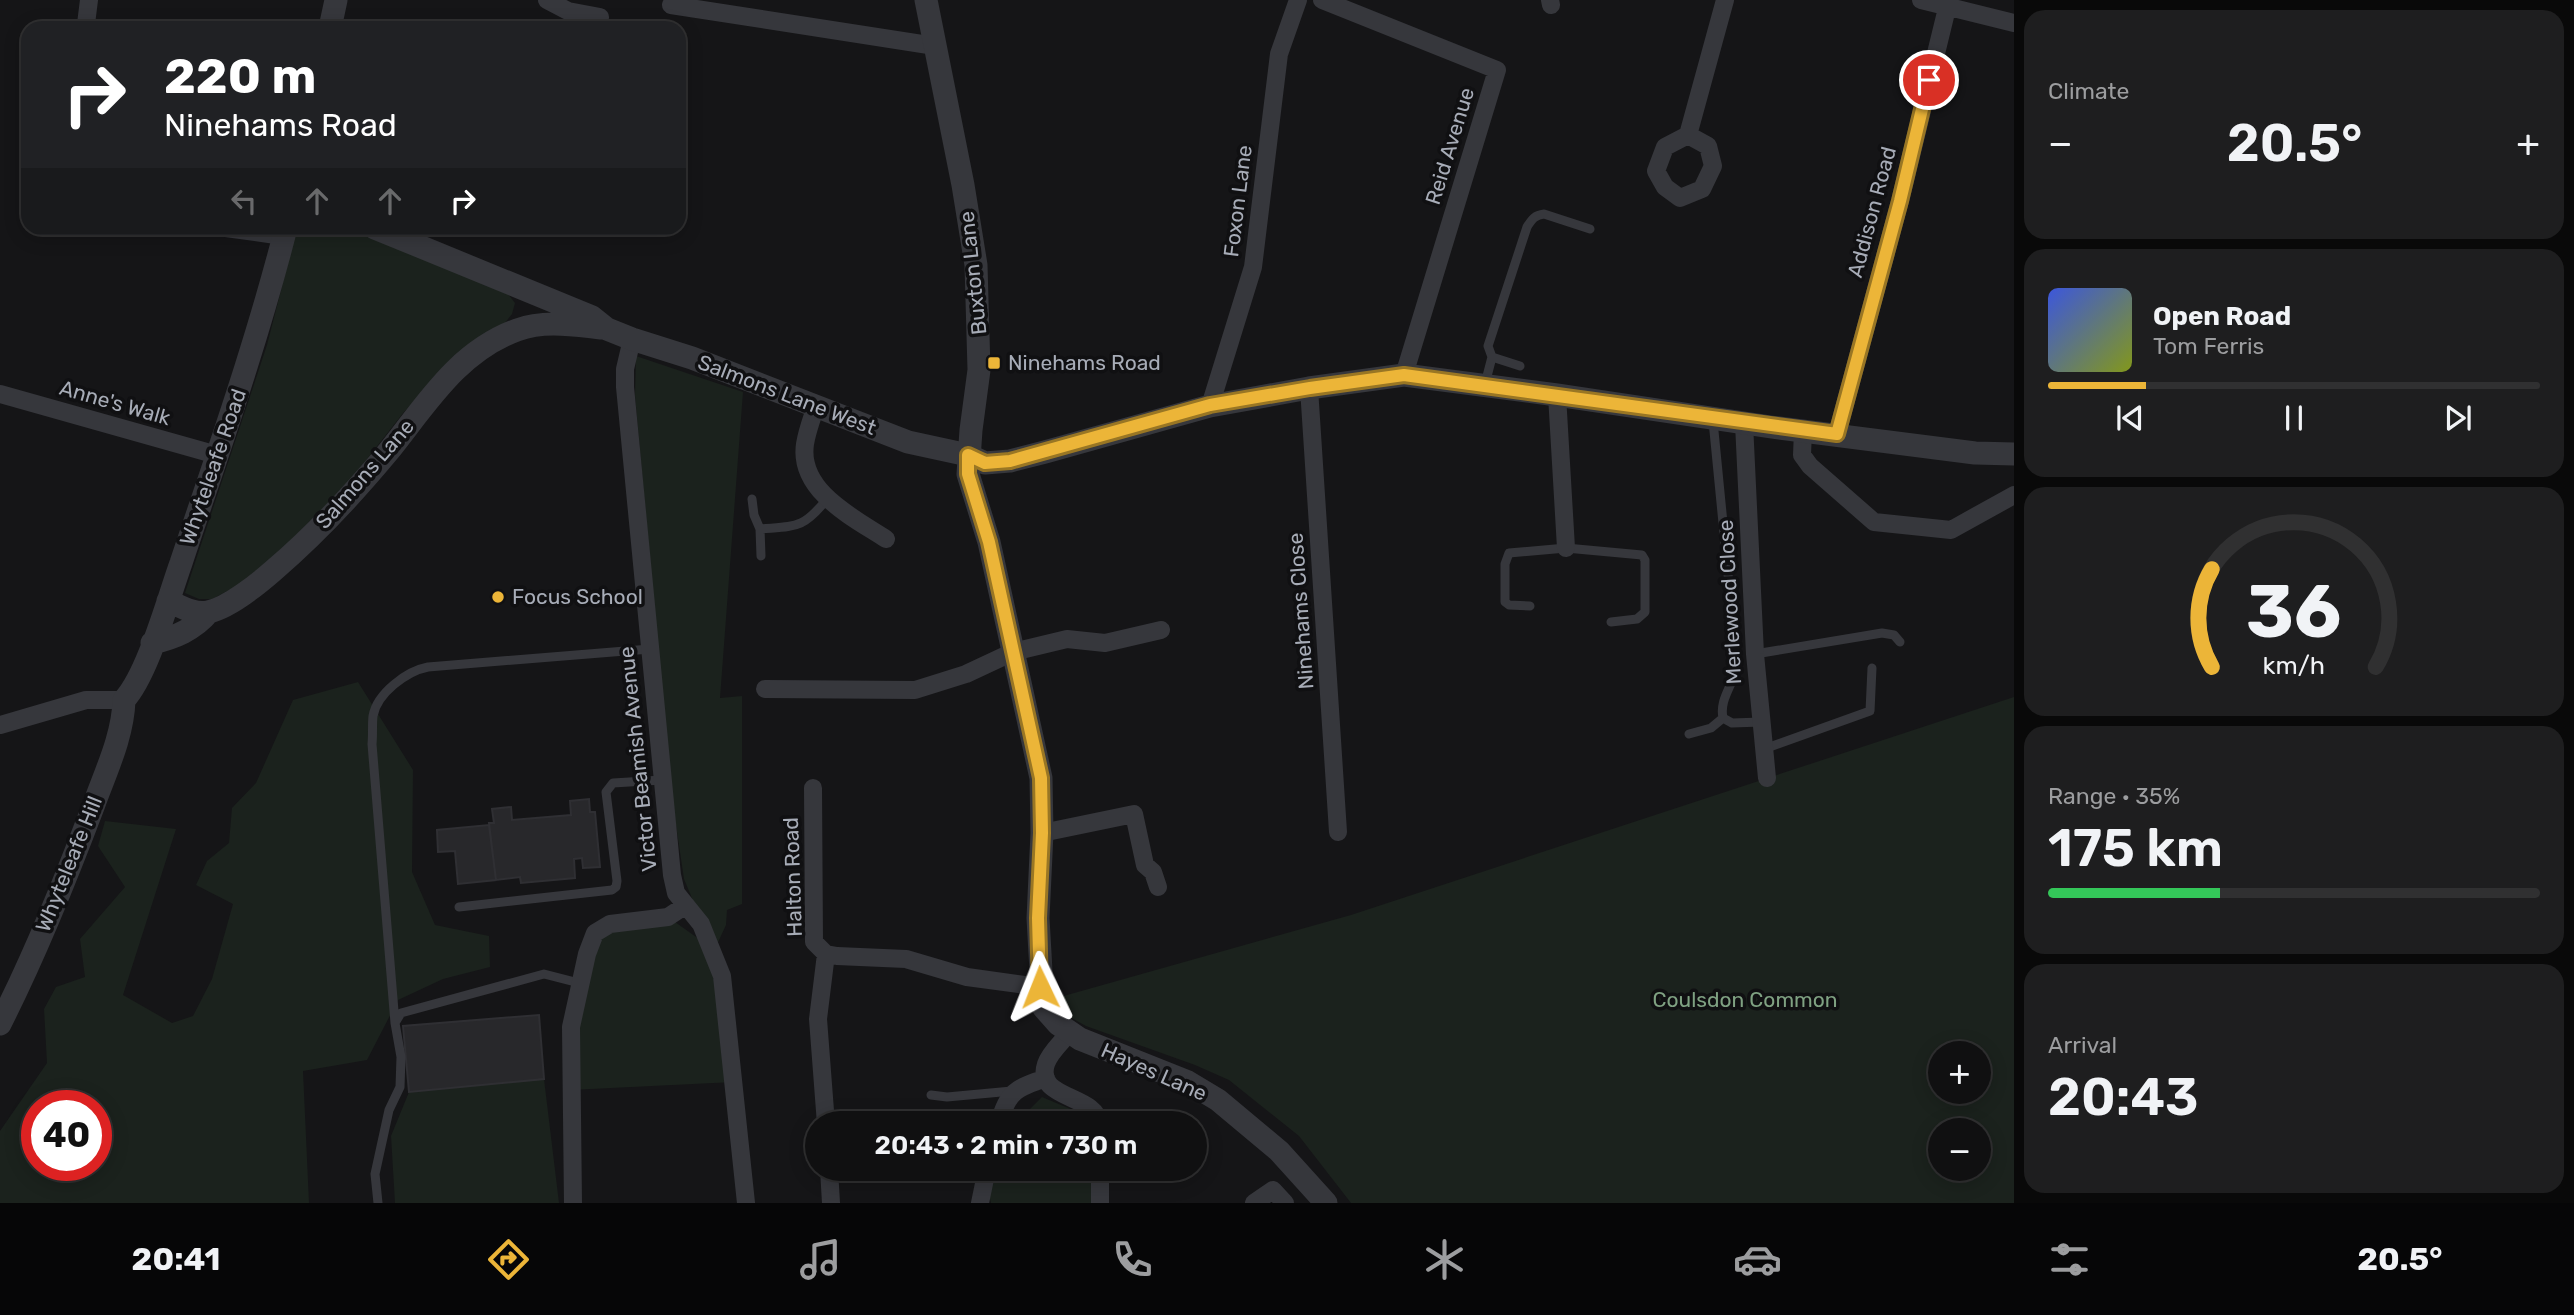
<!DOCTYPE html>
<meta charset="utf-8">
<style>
body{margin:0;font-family:Rubik,sans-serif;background:#1e1e1f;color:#f1f3f6;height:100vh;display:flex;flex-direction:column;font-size:26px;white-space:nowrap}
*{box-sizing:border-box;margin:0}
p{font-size:23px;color:#9c9d9f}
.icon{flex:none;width:38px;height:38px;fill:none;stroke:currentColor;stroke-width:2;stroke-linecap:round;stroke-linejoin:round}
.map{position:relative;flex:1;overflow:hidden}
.panel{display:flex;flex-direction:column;gap:10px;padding:10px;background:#090909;width:560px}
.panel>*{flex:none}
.hud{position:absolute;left:21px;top:21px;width:665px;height:214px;border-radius:21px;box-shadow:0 4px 18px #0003,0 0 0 2px #303031;background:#202124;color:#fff;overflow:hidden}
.fabs{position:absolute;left:1928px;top:1041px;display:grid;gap:14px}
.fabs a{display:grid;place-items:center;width:63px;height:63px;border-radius:50%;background:#101011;box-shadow:0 4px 18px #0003,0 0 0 2px #303031;font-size:35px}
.speed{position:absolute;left:21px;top:1090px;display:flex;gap:14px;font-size:35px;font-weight:700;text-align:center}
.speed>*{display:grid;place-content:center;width:91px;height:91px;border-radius:50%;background:#101011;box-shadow:0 4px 18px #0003,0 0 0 2px #303031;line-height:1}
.speed .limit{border:10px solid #d22;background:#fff;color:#111}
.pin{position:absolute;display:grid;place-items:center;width:60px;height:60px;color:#fff;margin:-30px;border:4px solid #fff;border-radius:50%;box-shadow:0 2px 7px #0007}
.me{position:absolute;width:77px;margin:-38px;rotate:358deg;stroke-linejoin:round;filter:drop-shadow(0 0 5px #0008)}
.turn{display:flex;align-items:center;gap:24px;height:147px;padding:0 28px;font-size:32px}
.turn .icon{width:91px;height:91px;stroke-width:2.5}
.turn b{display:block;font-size:49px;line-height:60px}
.lanes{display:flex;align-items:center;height:66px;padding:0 28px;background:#0003;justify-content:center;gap:35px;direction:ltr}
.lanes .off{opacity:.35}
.big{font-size:52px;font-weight:600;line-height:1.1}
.panel .tile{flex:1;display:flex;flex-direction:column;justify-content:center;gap:10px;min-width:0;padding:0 24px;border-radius:21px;background:#1e1e1f}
.panel .dial{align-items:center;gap:0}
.dial svg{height:182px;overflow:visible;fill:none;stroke:#303031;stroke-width:7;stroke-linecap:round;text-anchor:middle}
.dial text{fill:#f1f3f6;stroke:none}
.song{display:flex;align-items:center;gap:21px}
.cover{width:84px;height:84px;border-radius:10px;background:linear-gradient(135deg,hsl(230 70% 55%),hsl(70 70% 35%))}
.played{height:7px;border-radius:4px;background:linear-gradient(90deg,#ecb538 20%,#303031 20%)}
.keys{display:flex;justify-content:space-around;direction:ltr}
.heat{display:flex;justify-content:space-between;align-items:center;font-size:38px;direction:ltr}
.charge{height:10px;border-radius:5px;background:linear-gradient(90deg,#34c759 35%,#303031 0)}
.trip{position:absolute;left:805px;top:1111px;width:402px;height:70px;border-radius:35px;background:#101011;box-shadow:0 4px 18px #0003,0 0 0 2px #303031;font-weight:600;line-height:70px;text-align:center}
.menu{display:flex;height:112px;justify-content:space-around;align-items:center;background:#060607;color:#9c9d9f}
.menu .icon{width:49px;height:49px}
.menu .current{color:#ecb538}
.menu b{font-size:32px;color:#f1f3f6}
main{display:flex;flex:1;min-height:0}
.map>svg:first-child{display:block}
.green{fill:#1b221d;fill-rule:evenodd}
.building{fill:#28282b;stroke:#2f2f33;stroke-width:2}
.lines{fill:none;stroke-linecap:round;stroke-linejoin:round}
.service{stroke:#36373c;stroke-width:9}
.minor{stroke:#36373c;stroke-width:18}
.tertiary{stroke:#36373c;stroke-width:23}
.route-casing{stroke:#997624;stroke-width:18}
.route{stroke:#ecb538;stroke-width:12}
.poi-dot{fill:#ecb538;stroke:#101012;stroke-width:2.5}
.labels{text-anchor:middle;stroke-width:7;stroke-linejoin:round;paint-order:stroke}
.street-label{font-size:21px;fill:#a7acb7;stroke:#101012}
.poi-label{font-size:21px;fill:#a7acb7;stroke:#101012;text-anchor:start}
.park-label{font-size:21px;fill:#7fa182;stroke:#101012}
</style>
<main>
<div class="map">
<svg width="2014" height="1203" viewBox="0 0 2014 1203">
<rect width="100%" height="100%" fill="#151517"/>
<!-- green -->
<path class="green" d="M297 228H349L508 294 515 303 512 314 501 328 463 351 404 412 348 483 292 539 245 582 212 599H199L185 593 267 345Z
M636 356 743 392 720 698 742 696V904L727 910 726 925 714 951 734 1082 570 1090 571 1027 595 933 668 917 713 949 684 879 672 798 635 396Z
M358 682 413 770 412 872 435 925 489 936 490 967 443 979 398 1000 367 1060 303 1071 309 1203H0V1131L47 1063 44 1009 56 987 85 977 80 939 125 887 98 846 105 821 176 829 123 995 172 1023 193 1016 212 979 233 904 196 885 207 861 229 843 232 808 256 783 293 700ZM37 1106H96V1166H37Z
M2014 697V1203H1351L1299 1136 1229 1080 1195 1065 1086 1026 1061 1012 1053 999 1351 915ZM1941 1054H1979V1092H1941ZM1941 1130H1979V1169H1941Z
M544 1079 559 1203H395L391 1136 409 1092Z
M1042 1097 1087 1116 1088 1123 1015 1124Z
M996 1169H1091L1094 1203H991L988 1192Z"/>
<!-- building -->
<path class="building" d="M589 799 590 812H595L600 867 583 868 582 858 574 859 575 878 521 883 520 877 496 880 489 823H494L492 809 511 807 512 820 571 815 570 801Z
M489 825 496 880 458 884 455 851 438 852 437 830Z
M539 1015 544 1079 409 1092 403 1026Z"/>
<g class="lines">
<!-- service -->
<path class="service" d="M1492 357 1520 366
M1485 384 1492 357 1488 346 1527 227C1532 219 1535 215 1544 214L1590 229
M1713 421 1737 666C1733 686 1719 699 1723 718L1732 723 1761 722
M752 499 754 515 760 529 761 556
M760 529C796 526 803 529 827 499
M1530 606 1509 605 1505 602V564L1509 553 1566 548 1642 555 1645 560V612L1637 619 1611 622
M1755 654 1882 633 1894 635 1900 642
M1689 734 1711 728 1723 718
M1764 749 1870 711 1872 668
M459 907 612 890 616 887 617 881 606 792 613 783 662 780
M395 1023 372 744C373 735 372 725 373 716 377 693 407 671 428 667L650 649
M931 1095 947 1097 1012 1091
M378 1203 375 1174 389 1110 400 1087 401 1057 395 1023 401 1013 544 974 579 983"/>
<!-- minor -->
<path class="minor" d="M547 0 568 11 600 17
M1322 0 1497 70 1404 375
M1550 0 1551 5
M1921 0 2014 23
M671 5 935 46
M86 24 89 0
M1688 135 1708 146 1713 166 1702 189 1680 198 1665 187 1656 171 1665 147 1688 135 1725 0
M226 228 283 236
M632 339 625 369V387L672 875 676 893 701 924 722 976 746 1203
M1309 388 1338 832
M0 394 217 455
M1557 395 1566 548
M816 406C812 418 807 431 805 444 798 491 854 518 886 539
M1210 406 1253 267 1279 54 1298 0
M1744 423 1755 654 1767 778
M1803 431 1802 455 1810 466 1874 522 1951 530 2014 495
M1837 434 1900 201 1949 0
M765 689 915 690 966 674 1013 652 1067 639 1105 643 1161 630
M0 725 86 700H124
M813 788 814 942 826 954 837 956 906 959 967 977 1040 987
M1042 833 1134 814 1145 865 1153 872 1158 887
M1069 1033C1062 1042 1050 1052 1046 1064 1034 1100 1098 1094 1099 1124
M826 1124 818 1019 826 954
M999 1124C1007 1092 1016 1088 1046 1078
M829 1169 831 1203
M1100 1169V1203
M573 1203 571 1027 587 954 595 933 610 924 668 917 686 905
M980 1203 987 1169
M1254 1203 1273 1190 1285 1203"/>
<!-- tertiary -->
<path class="tertiary" d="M926 0 963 185 976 265 979 370 971 430 968 474 989 542 1041 778 1042 833 1038 918 1043 1007 1058 1024 1080 1039 1188 1082 1218 1100 1279 1151 1326 1203
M330 28 336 0
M375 228 592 317 607 329 632 339 692 358 908 442 968 455 985 463 1010 461 1045 452 1210 406 1309 388 1404 375 1557 395 1771 427 1975 453 2014 454
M168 601C180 606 194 615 208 612 228 608 258 584 274 570 316 534 353 494 388 452 426 405 457 352 517 330 544 320 573 325 601 328
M152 643C174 638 194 630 209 612
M0 1024C36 953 65 881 93 807 105 773 123 737 124 700 148 674 168 599 181 563 218 452 257 342 286 228"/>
</g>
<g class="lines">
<defs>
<path id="route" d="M1040 987 1038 918 1042 833 1041 778 989 542 968 474V455L985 463 1010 461 1210 405 1310 388 1404 375 1837 434 1900 201 1929 80"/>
</defs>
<!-- route casing -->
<use href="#route" class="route-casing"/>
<!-- route -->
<use href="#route" class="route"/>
</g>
<!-- markers -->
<g class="poi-dot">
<rect x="987" y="356" width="14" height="14" rx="3.5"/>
<circle cx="498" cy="597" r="7"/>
</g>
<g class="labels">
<!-- street labels -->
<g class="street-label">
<text transform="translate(1450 146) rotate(-73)" y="7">Reid Avenue</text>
<text transform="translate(1238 201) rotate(-83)" y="7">Foxon Lane</text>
<text transform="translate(1872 212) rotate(-75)" y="7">Addison Road</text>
<text transform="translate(973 273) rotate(-96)" y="7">Buxton Lane</text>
<text transform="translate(787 395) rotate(21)" y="7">Salmons Lane West</text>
<text transform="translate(115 403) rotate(16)" y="7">Anne's Walk</text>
<text transform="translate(213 467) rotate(-71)" y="7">Whyteleafe Road</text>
<text transform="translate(365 474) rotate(-49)" y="7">Salmons Lane</text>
<text transform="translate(1730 602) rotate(-93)" y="7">Merlewood Close</text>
<text transform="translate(1301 611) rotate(-94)" y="7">Ninehams Close</text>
<text transform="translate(638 759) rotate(-96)" y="7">Victor Beamish Avenue</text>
<text transform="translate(69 864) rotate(-68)" y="7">Whyteleafe Hill</text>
<text transform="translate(793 877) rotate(-92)" y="7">Halton Road</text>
<text transform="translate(1154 1072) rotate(24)" y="7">Hayes Lane</text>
</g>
<!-- poi labels -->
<g class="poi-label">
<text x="1008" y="370">Ninehams Road</text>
<text x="512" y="604">Focus School</text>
</g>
<!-- park labels -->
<g class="park-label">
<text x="1745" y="1007">Coulsdon Common</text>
</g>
</g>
</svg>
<div class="fabs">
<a>+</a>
<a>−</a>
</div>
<div class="speed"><div class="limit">40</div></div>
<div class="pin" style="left:1929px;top:80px;background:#d93025"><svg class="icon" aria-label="arrive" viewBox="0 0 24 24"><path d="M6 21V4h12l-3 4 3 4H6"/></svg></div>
<svg class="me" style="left:1040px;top:987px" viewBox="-20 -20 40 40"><path d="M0-17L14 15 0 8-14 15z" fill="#ecb538" stroke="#fff" stroke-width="4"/></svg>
<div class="trip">20:43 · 2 min · 730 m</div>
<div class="hud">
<div class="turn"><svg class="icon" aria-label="right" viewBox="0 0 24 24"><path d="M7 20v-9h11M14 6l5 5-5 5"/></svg><div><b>220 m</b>Ninehams Road</div></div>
<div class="lanes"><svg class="icon off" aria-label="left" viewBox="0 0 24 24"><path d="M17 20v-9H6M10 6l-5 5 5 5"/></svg><svg class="icon off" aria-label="ahead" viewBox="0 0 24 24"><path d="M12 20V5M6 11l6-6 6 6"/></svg><svg class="icon off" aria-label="ahead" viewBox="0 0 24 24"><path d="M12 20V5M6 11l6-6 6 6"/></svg><svg class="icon" aria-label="right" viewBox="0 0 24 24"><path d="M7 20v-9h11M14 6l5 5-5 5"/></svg></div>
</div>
</div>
<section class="panel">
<div class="tile"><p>Climate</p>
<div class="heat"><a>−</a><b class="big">20.5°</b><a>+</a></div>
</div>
<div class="tile">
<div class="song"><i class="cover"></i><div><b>Open Road</b><p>Tom Ferris</p></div></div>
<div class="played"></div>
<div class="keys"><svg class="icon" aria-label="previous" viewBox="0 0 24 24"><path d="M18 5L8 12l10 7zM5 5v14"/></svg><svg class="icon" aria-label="pause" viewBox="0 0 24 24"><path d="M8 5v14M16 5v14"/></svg><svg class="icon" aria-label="next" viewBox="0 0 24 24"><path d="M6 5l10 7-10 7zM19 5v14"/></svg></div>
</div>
<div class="tile dial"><svg viewBox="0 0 100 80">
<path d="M14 69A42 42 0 1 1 86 69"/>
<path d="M14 69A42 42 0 0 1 14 26" stroke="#ecb538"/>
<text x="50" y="56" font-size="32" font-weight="700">36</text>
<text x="50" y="72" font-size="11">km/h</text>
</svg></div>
<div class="tile"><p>Range · 35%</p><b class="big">175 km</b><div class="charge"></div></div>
<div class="tile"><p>Arrival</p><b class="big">20:43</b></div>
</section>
</main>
<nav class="menu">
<b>20:41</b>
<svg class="icon current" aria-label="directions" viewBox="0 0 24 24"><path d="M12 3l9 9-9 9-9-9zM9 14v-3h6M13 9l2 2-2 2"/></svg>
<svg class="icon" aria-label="music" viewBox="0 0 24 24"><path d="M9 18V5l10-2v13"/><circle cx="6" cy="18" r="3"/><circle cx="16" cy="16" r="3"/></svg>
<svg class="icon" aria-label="phone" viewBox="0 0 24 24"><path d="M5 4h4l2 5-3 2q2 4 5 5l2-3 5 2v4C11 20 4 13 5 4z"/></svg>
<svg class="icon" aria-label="climate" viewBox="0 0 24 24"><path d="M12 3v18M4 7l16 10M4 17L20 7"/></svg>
<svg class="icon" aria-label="car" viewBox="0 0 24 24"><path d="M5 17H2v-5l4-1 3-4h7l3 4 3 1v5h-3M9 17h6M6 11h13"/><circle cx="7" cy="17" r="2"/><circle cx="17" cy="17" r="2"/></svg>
<svg class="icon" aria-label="filters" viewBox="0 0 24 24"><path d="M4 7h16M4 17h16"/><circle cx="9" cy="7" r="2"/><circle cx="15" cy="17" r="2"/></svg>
<b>20.5°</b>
</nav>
